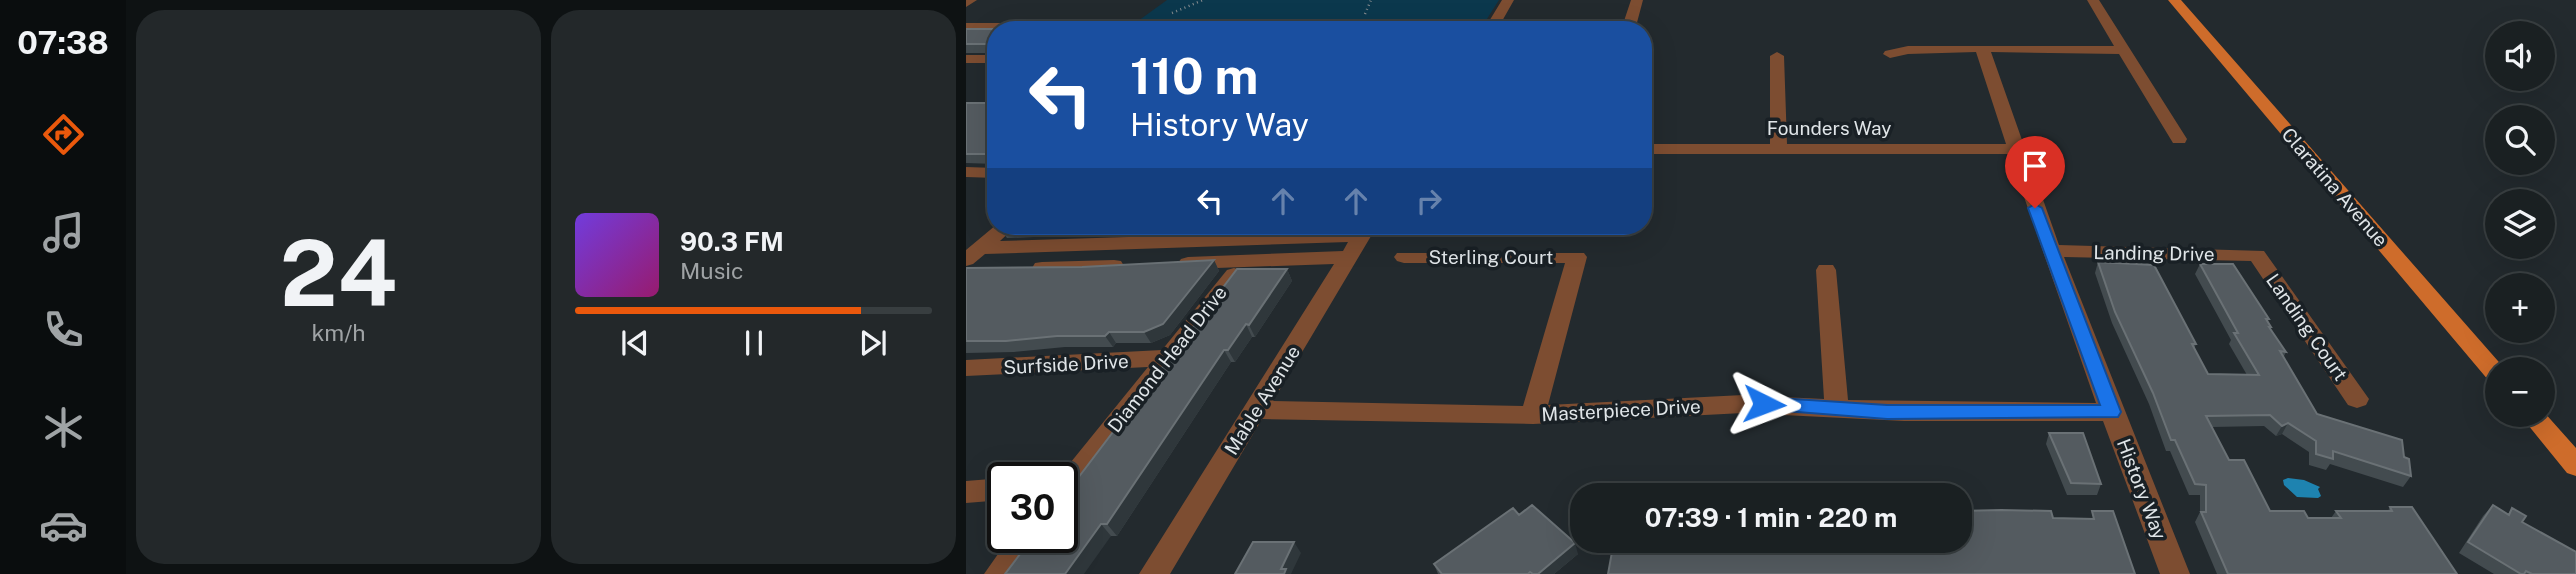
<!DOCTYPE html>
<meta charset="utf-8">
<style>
body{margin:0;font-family:"Public Sans",sans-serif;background:#23282a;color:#f1f3f6;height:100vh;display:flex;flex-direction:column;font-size:26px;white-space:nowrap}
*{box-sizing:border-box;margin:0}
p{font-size:23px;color:#9fa3a5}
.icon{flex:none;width:38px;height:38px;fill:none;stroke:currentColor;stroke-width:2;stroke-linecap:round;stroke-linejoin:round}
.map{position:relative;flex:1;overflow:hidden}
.sheet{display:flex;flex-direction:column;gap:10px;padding:10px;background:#0e1213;width:840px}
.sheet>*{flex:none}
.top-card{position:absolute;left:21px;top:21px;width:665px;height:214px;border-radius:28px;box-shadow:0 7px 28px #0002,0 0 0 2px #383e40;background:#1a4fa0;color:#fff;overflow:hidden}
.tools{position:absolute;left:1519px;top:21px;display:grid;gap:14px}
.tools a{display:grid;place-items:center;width:70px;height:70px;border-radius:50%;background:#1a2022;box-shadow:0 7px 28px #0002,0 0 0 2px #383e40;font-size:35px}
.speed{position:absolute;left:21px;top:462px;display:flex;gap:14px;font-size:35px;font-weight:700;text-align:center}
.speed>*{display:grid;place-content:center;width:91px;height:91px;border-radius:50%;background:#1a2022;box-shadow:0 7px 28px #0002,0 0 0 2px #383e40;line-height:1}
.speed .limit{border:4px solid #111;border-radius:10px;background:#fff;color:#111}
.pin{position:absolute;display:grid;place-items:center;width:60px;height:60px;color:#fff;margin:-72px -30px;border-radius:50% 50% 50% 0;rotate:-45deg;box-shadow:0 0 7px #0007}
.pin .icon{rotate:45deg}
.me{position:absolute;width:77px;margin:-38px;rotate:93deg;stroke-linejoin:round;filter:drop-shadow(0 0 5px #0008)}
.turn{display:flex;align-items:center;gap:24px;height:147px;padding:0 28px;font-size:32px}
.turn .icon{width:91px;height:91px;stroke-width:2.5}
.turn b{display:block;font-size:49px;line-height:60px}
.lanes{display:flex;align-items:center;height:66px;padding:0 28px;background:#0003;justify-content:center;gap:35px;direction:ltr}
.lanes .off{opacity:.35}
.sheet .widget{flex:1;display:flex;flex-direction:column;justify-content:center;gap:10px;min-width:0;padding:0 24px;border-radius:28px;background:#23282a}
.sheet .dial{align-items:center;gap:0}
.dial b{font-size:91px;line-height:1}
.song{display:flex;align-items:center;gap:21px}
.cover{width:84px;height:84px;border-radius:10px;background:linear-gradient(135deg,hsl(260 70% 55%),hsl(320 70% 35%))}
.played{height:7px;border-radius:4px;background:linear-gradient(90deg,#ea580c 80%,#383e40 80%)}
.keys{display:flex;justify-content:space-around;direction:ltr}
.sheet .tiles{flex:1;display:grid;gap:10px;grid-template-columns:repeat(2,1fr)}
.trip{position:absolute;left:604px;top:483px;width:402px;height:70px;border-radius:28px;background:#1a2022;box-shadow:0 7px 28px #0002,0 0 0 2px #383e40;font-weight:700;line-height:70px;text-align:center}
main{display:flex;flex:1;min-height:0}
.menu{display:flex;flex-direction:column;width:126px;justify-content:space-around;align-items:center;background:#0a0d0e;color:#9fa3a5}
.menu .icon{width:49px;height:49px}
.menu .selected{color:#ea580c}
.menu b{font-size:32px;color:#f1f3f6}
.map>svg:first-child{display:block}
.green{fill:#0b384d}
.water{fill:#1e83b0}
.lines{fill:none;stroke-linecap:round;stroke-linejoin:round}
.path{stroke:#858b8f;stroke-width:2.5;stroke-dasharray:1 3.5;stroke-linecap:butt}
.minor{fill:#7d4d31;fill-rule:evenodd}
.major{fill:#ce6c2b;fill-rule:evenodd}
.wall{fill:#434b4f}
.shaded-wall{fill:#2f373b}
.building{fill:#545b60;stroke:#6a7175;stroke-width:2}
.route{fill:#1a73e8;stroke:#114b97;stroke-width:2}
.labels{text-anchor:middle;stroke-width:7;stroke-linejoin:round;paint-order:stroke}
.street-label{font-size:19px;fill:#e0e5e8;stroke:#192025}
</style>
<main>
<nav class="menu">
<b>07:38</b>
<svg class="icon selected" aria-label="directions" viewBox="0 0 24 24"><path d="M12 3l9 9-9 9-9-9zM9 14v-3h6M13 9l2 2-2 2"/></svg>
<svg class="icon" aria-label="music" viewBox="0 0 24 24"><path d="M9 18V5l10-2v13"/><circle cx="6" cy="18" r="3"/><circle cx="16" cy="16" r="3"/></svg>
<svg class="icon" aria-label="phone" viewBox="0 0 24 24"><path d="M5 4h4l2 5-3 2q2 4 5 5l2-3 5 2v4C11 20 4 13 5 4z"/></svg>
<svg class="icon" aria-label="climate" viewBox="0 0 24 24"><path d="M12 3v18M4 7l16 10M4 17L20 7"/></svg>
<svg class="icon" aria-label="car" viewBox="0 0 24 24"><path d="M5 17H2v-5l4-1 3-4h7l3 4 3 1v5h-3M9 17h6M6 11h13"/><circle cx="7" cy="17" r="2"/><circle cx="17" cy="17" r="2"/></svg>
</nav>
<section class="sheet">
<div class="tiles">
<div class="widget dial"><b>24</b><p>km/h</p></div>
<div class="widget">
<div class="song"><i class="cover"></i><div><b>90.3 FM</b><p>Music</p></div></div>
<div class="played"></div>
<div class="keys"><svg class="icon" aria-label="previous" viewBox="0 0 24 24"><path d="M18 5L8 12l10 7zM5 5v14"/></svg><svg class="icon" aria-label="pause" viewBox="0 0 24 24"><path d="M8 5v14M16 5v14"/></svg><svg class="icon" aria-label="next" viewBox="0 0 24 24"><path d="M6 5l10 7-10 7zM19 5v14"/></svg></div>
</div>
</div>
</section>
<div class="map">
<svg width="1610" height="574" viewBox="0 0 1610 574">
<rect width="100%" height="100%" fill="#232a2e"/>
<!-- green -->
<path class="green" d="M201 0H533L519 22 172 21Z"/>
<!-- water -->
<path class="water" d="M1322 478 1338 480 1354 487 1352 489 1355 496 1352 498 1331 497 1318 485 1317 480Z"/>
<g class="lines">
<!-- path -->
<path class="path" d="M206 13 237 0
M399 14 405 0"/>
<!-- minor -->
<path class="minor" d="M0 0H11L0 7Z
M536 0H548L531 30 0 31V23H522Z
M665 0H677L669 30H655Z
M1121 0H1133L1221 139 1219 143H1207L1153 54 1025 52 1093 245 1298 251 1403 399 1400 405 1391 408 1382 405 1285 261 1098 257 1224 574H1194L1137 421H938L777 413 567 424 296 419 204 574H173L368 264 222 269 215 267 212 263 215 259 222 257 377 251 382 242 19 254 7 264 0 266V250L30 225 50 226 34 241 390 230 393 226H411L307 401 557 406 599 263H438L431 261 428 257 431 253H618L621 257 582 405 777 395 858 399 850 270 853 265H867L870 270 882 400 1130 403 1043 154H677V144H804V56L811 52 818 56 821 144H1040L1010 52 942 54 924 58 917 54 919 51 942 46H1148Z
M0 55H30V63H0Z
M0 167 30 168V178L0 177Z
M148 260 155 261 158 266 155 271 76 274 69 273 66 268 69 263 76 262Z
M268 268 275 270 278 275 275 280 106 500 96 503V478H92L182 367 0 376V360L196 350 261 270Z
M37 478V500L0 503V481Z
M44 537H75L50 574H18Z"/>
<!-- major -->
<path class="major" d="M1202 0H1215L1539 369H1531V383L1523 381Z
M1577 411 1610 448V476L1601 473 1554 415H1577Z"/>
</g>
<!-- wall -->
<path class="wall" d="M0 29 30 30V53H0Z
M0 103H30V164L0 163Z
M36 226H288L287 228 41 238 33 228Z
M248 260 253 271 204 335 185 343H150L147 347H99L48 352 0 353V268L116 267Z
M1132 262 1230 344 1228 349 1242 374 1281 375 1263 344 1265 340 1229 274 1234 264 1303 319 1302 321 1305 327 1304 329 1320 352 1317 358 1351 414 1438 457 1445 476 1437 487 1364 464 1360 470 1343 465V452L1316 434 1310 436 1298 426 1246 427 1263 460 1304 511 1342 518H1365L1370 511H1422L1424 507 1491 574H1251L1229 522 1234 512V495H1223L1204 451H1200L1183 404 1146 323 1129 273Z
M321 269 326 281 289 337H286L269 362H265L151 536H145L39 574Z
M1083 433 1135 484 1131 495H1101L1080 444Z
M1527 505 1542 514 1546 508 1556 522 1610 574H1528L1493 553 1517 516Z
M553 515 612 554 588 574H472L468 564Z"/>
<!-- shaded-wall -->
<path class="shaded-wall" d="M248 260 253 271 204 335 185 343 178 332Z
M321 269 326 281 289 337 283 325Z
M280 324 286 337 269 362 262 350Z
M143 332 150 343 147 347 139 336Z
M258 350 265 362 151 536 141 524Z
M1322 423 1316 434 1310 436 1316 426Z
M135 524 145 536 118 574H99Z
M328 542 335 553 325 574H318L315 569Z
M609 543 612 554 588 574H572Z"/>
<!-- building -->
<path class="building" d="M0 29H27L197 30H30V44H0Z
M0 103H30V154H0Z
M36 226H80L33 228Z
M248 260 197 324 178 332H143L139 336H91L40 341H0V268L116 267Z
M1132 262 1188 265 1230 344H1226L1242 374 1293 375 1268 333H1272L1234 264H1267L1303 319H1300L1305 327H1303L1320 352 1314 351 1351 414 1436 440 1438 457 1443 459 1445 476 1367 451V459L1350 454V441L1322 423 1316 426 1304 415 1240 416 1263 460H1278L1304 511H1338L1342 518H1375L1370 511H1426L1424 507H1446L1491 574H1262L1235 512H1240V485L1229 484 1209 440H1205L1187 393 1149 312Z
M271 269H321L283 325 280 324 262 350H258L141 524H135L99 574H39L67 537H96V499Z
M1083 433H1117L1135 484 1105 483Z
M566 505 609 543 572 574H567L564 572 562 574H476L468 564 547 508 553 515Z
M1527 505 1543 515 1546 508 1560 516 1556 522 1610 552V574H1566L1560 571 1558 574H1555L1502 542Z
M1035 510 1085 511 1087 518 1128 519 1126 511H1147L1169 574H642L648 541H994V511Z
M287 542H328L315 569H320L318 574H269Z"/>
<!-- route -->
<path class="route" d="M1069 204 1076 208 1155 412 1152 417 921 419 792 409 789 404 792 399 798 397 921 405H1134L1062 208Z"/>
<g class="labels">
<!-- street labels -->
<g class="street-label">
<text x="863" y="135">Founders Way</text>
<text transform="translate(1369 187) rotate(49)" y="7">Claratina Avenue</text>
<text transform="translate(1188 253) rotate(1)" y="7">Landing Drive</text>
<text x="525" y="264">Sterling Court</text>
<text transform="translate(1341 327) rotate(55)" y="7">Landing Court</text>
<text transform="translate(201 359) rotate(-52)" y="7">Diamond Head Drive</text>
<text transform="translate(100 364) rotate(-3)" y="7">Surfside Drive</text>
<text transform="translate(296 400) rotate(-58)" y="7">Mable Avenue</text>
<text transform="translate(655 410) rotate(-3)" y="7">Masterpiece Drive</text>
<text transform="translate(1176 489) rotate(69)" y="7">History Way</text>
</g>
</g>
</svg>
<div class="tools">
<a><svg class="icon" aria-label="sound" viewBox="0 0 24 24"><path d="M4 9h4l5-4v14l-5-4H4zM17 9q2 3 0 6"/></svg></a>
<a><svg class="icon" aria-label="search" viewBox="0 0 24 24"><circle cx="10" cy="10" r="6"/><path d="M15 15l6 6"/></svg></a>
<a><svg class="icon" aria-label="layers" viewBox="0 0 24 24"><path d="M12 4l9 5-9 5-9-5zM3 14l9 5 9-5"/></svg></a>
<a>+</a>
<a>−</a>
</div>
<div class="speed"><div class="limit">30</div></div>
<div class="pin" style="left:1069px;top:208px;background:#d93025"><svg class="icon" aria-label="arrive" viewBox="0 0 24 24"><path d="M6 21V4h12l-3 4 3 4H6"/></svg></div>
<svg class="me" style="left:798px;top:404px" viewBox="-20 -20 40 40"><path d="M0-17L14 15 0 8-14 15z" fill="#1a73e8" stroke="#fff" stroke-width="4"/></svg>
<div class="trip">07:39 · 1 min · 220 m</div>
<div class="top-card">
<div class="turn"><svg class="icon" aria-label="left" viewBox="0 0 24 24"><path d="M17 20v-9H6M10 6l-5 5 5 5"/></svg><div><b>110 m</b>History Way</div></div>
<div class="lanes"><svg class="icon" aria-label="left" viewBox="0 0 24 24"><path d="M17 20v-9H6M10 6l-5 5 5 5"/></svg><svg class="icon off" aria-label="ahead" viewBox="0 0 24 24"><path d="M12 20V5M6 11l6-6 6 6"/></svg><svg class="icon off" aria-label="ahead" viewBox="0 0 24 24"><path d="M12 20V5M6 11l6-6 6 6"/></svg><svg class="icon off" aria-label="right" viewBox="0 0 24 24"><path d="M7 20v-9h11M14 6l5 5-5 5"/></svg></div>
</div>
</div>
</main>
